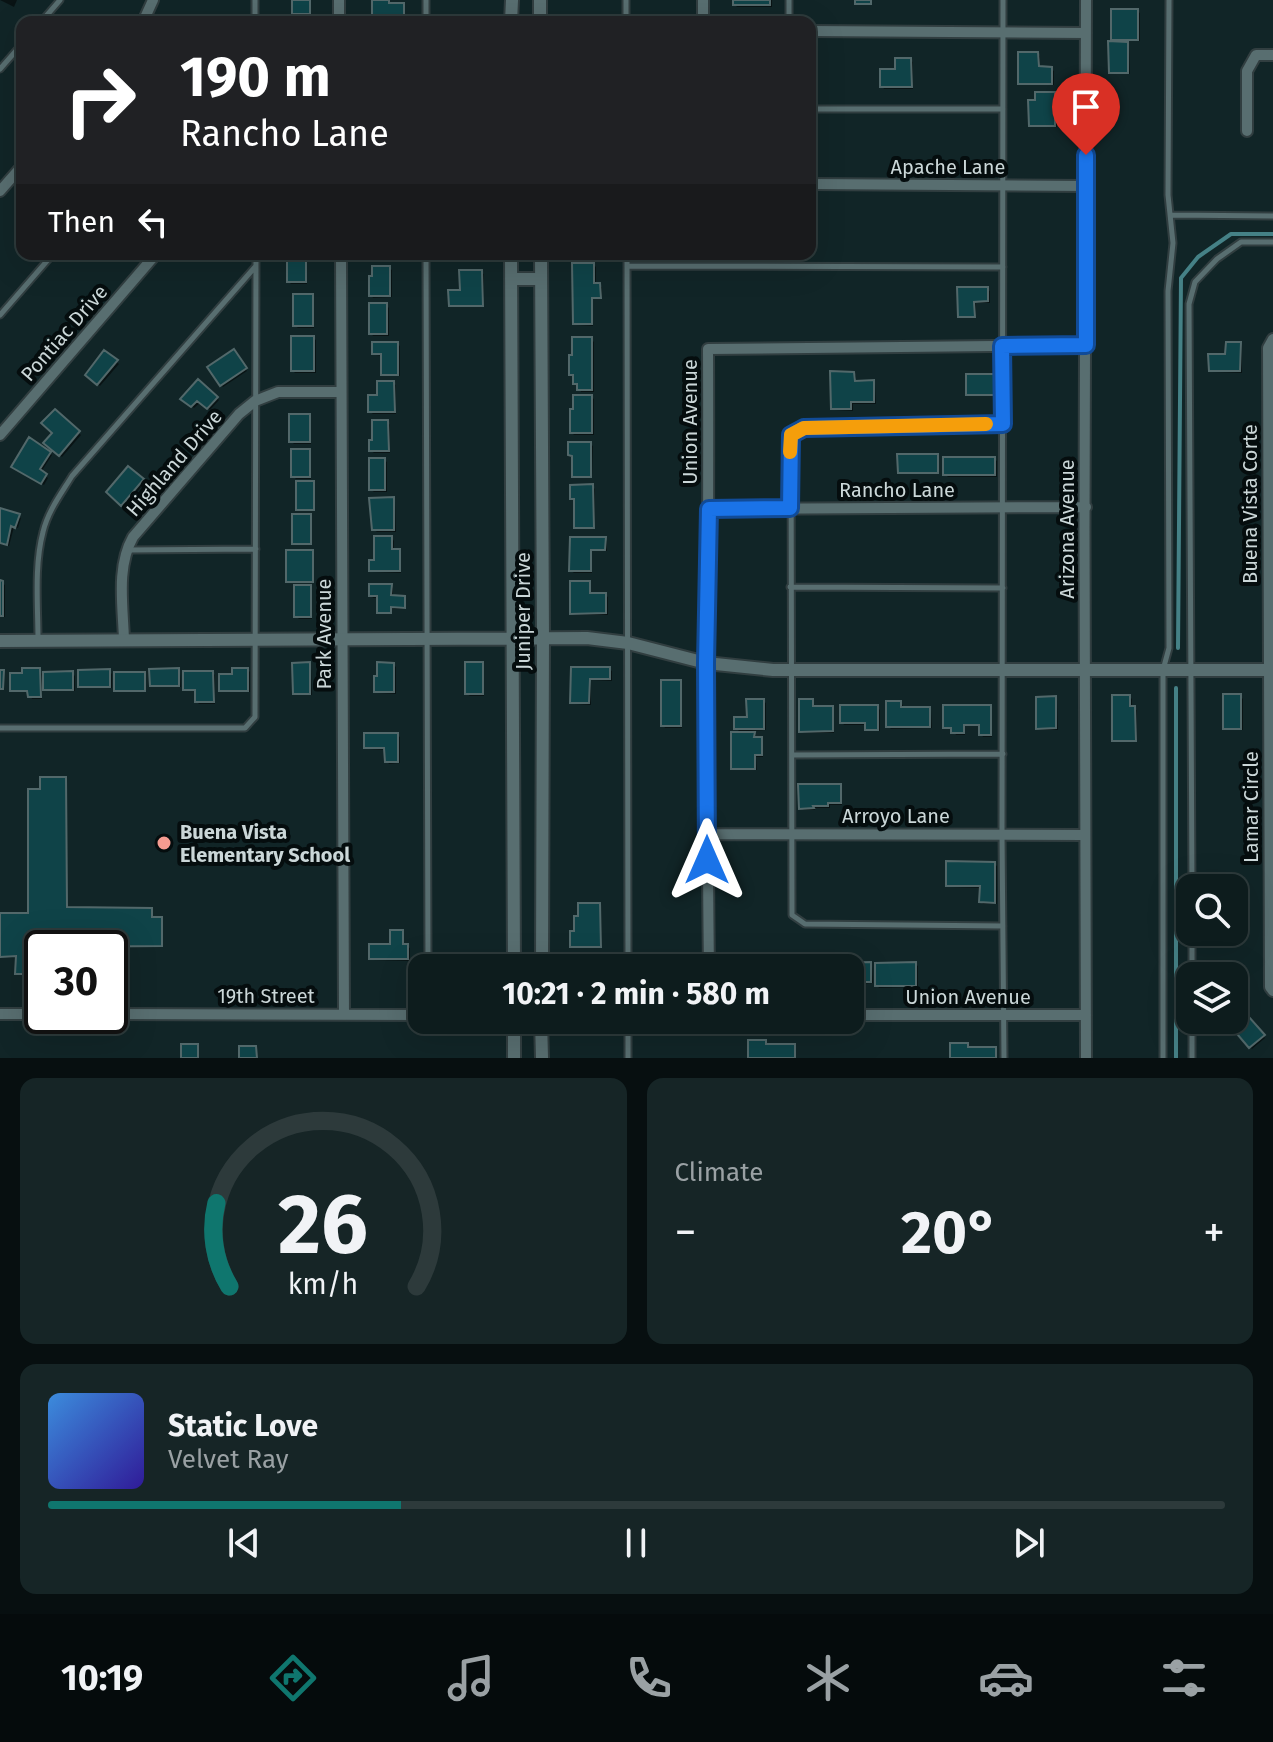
<!DOCTYPE html>
<meta charset="utf-8">
<style>
body{margin:0;font-family:"Fira Sans",sans-serif;background:#162526;color:#f1f3f6;height:100vh;display:flex;flex-direction:column;font-size:30px;white-space:nowrap}
*{box-sizing:border-box;margin:0}
p{font-size:26px;color:#9aa1a4}
.icon{flex:none;width:44px;height:44px;fill:none;stroke:currentColor;stroke-width:2;stroke-linecap:round;stroke-linejoin:round}
.map{position:relative;height:1058px;overflow:hidden}
.details{display:flex;flex-direction:column;gap:20px;padding:20px;background:#070f10;flex:1}
.details>*{flex:none}
.guide{position:absolute;left:16px;top:16px;width:800px;height:244px;border-radius:16px;box-shadow:0 8px 32px #0002,0 0 0 2px #2d3a3b;background:#202124;color:#fff;overflow:hidden}
.fabs{position:absolute;left:1176px;top:874px;display:grid;gap:16px}
.fabs a{display:grid;place-items:center;width:72px;height:72px;border-radius:16px;background:#0d1c1d;box-shadow:0 8px 32px #0002,0 0 0 2px #2d3a3b;font-size:40px}
.speed{position:absolute;left:24px;top:930px;display:flex;gap:16px;font-size:40px;font-weight:700;text-align:center}
.speed>*{display:grid;place-content:center;width:104px;height:104px;border-radius:50%;background:#0d1c1d;box-shadow:0 8px 32px #0002,0 0 0 2px #2d3a3b;line-height:1}
.speed .limit{border:4px solid #111;border-radius:12px;background:#fff;color:#111}
.pin{position:absolute;display:grid;place-items:center;width:68px;height:68px;color:#fff;margin:-82px -34px;border-radius:50% 50% 50% 0;rotate:-45deg;box-shadow:0 0 8px #0007}
.pin .icon{rotate:45deg}
.me{position:absolute;width:88px;margin:-44px;rotate:0deg;stroke-linejoin:round;filter:drop-shadow(0 0 6px #0008)}
.turn{display:flex;align-items:center;gap:28px;height:168px;padding:0 32px;font-size:36px}
.turn .icon{width:104px;height:104px;stroke-width:2.5}
.turn b{display:block;font-size:56px;line-height:68px}
.then{display:flex;align-items:center;height:76px;padding:0 32px;background:#0003;gap:16px;font-size:30px}
.big{font-size:60px;font-weight:700;line-height:1.1}
.details .widget{flex:1;display:flex;flex-direction:column;justify-content:center;gap:12px;min-width:0;padding:0 28px;border-radius:16px;background:#162526}
.details .dial{align-items:center;gap:0}
.dial svg{height:208px;overflow:visible;fill:none;stroke:#2d3a3b;stroke-width:7;stroke-linecap:round;text-anchor:middle}
.dial text{fill:#f1f3f6;stroke:none}
.song{display:flex;align-items:center;gap:24px}
.cover{width:96px;height:96px;border-radius:12px;background:linear-gradient(135deg,hsl(210 70% 55%),hsl(250 70% 35%))}
.played{height:8px;border-radius:4px;background:linear-gradient(90deg,#0f766e 30%,#2d3a3b 30%)}
.keys{display:flex;justify-content:space-around;direction:ltr}
.heat{display:flex;justify-content:space-between;align-items:center;font-size:44px;direction:ltr}
.details .tiles{flex:1;display:grid;gap:20px;grid-template-columns:1fr 1fr}
.widget:last-child{grid-column:span 2}
.trip{position:absolute;left:408px;top:954px;width:456px;height:80px;border-radius:16px;background:#0d1c1d;box-shadow:0 8px 32px #0002,0 0 0 2px #2d3a3b;font-weight:700;line-height:80px;text-align:center}
.tabs{display:flex;height:128px;justify-content:space-around;align-items:center;background:#050b0c;color:#9aa1a4}
.tabs .icon{width:56px;height:56px}
.tabs .on{color:#0f766e}
.tabs b{font-size:36px;color:#f1f3f6}
.map>svg:first-child{display:block}
.shadow{fill:#0007}
.lines{fill:none;stroke-linecap:round;stroke-linejoin:round}
.stream{stroke:#458186;stroke-width:4}
.building{fill:#0f4348;stroke:#52686a;stroke-width:2}
.service-casing{stroke:#313e40;stroke-width:9}
.minor-casing{stroke:#313e40;stroke-width:14}
.tertiary-casing{stroke:#313e40;stroke-width:16}
.service{stroke:#586e70;stroke-width:5}
.minor{stroke:#586e70;stroke-width:10}
.tertiary{stroke:#586e70;stroke-width:12}
.route-casing{stroke:#114b97;stroke-width:20}
.route{stroke:#1a73e8;stroke-width:14}
.slow{stroke:#f59e0b;stroke-width:14}
.poi-dot{fill:#f59c91;stroke:#050d0e;stroke-width:3}
.labels{text-anchor:middle;stroke-width:8;stroke-linejoin:round;paint-order:stroke}
.street-label{font-size:20px;fill:#cbd7d8;stroke:#050d0e}
.poi-label{font-size:20px;font-weight:bold;fill:#cbd7d8;stroke:#050d0e;text-anchor:start}
</style>
<div class="map">
<svg width="1273" height="1058" viewBox="0 0 1273 1058">
<rect width="100%" height="100%" fill="#112527"/>
<!-- shadow -->
<path class="shadow" d="M0 0H17L14 7Z
M294 0H311V16H297L294 13Z
M735 0H772V7H737L735 5Z
M1137 11 1140 13V41H1125L1129 46 1130 74H1113L1111 72 1118 44 1113 39Z
M1037 54 1040 56V68L1051 69 1054 71V85H1022L1020 83Z
M910 60 913 62V89H884L882 86Z
M1055 94 1057 96V127H1033L1031 125Z
M289 254 307 255V284H291L289 282Z
M371 254H390V258H373Z
M594 265 596 267V285L602 287V299H593V326L577 325 575 323Z
M389 268 392 270V297L373 298 371 295Z
M481 272 484 274V307H453L451 305Z
M987 289 990 291V303H976V318H962L960 316Z
M312 296 314 299V328H298L295 326Z
M386 305 389 308V336H373L371 333Z
M313 338 316 340V373H295L293 371Z
M591 339 594 342V392H581L579 386 575 383V377L571 374Z
M397 344 400 346V376H386L383 374V356L376 355 374 353Z
M1240 344 1242 346V373L1213 372 1211 370Z
M105 353 119 364 100 386 88 374Z
M236 354 247 371 223 387 221 385Z
M854 374 856 376V383L873 382 875 385 876 404H853V411L835 410 833 408Z
M997 376 999 379V396H971L968 394Z
M199 382 219 400 210 410 201 402 194 408 183 399Z
M393 383 396 385V414H373L370 412Z
M591 397 594 399V435H574L572 433Z
M55 412 81 435 62 457 46 443 55 433Z
M309 416 311 418V444H294L291 441Z
M388 422 390 425V453H374L371 451Z
M590 444 593 446 592 478H576L574 476 572 457 570 454Z
M309 451 311 453V479H296L293 476Z
M50 453 52 455 41 472 48 478 44 485 16 469Z
M937 456 939 459V474H902L900 472Z
M994 459 997 461V477H948L945 474Z
M384 460 387 462V492H374L371 490Z
M128 469 145 483 125 506 108 492Z
M313 483 315 486V511H300L298 509Z
M592 486 595 489V529H578L576 527V500L572 498Z
M393 499 395 502 396 532H377L374 530Z
M0 510 21 518 18 528 14 527 9 546 0 544Z
M310 516 312 518V545H297L294 543Z
M392 538 394 541V551H399L401 553V573L373 572 371 570Z
M572 539H605L607 541V551H592V573H574L571 571Z
M312 552 314 554V583H290L288 581Z
M0 582 5 585V617H0Z
M589 583 591 585V595H605L608 597V615H575L572 613Z
M391 586 393 588V597L404 598 406 600V609H392V614H381L379 612V598H373L371 595Z
M310 587 312 590V619H299L296 616Z
M309 664 311 666 312 695H297L295 693Z
M482 664 484 666V696H470L467 694Z
M394 665 396 667V694L378 693 376 691Z
M573 669H609L612 671V681L591 680V705L575 704 572 702Z
M39 670 42 674 72 673 75 676V691H48L42 685V699H32L29 692H14L12 690 24 675Z
M178 670 180 673 181 687H154L152 685Z
M248 670 250 672V692H223L221 690 234 676Z
M109 671 112 674V688H83L80 686Z
M213 673 215 675V704H199L197 702V691H188L185 689Z
M144 674 146 676V692H119L116 690Z
M680 682 682 685V728H665L663 725Z
M1240 696 1243 699V730H1228L1225 728Z
M1130 697 1132 699V708L1137 710V742H1117L1114 740Z
M1055 698 1057 701 1058 730H1040L1038 728Z
M763 701 766 703V730L751 731 756 736V739H761L763 741V757H756L757 770H735L733 768 742 734 736 728Z
M812 701 814 704 815 708H832L834 710V733H804L801 731Z
M900 703 903 705V709H929L931 711 932 728 891 729 888 726Z
M877 707 880 710V731H870L867 725H844L842 722Z
M990 707 992 710V737H983L981 734V726H965V735H956L953 729H947L945 727Z
M397 735 400 737V763L389 764 387 761 386 750 369 749 366 747Z
M840 786 842 788V805H830V808H815V810H804L801 808Z
M994 864 997 866V904H983L981 901 982 888 950 887 948 885Z
M599 905 601 908 602 948H574L572 946 576 933Z
M402 932 404 934V946L410 948V961L373 960 371 958 392 946Z
M870 964 872 966 873 983 859 984V987L850 988V968H836Z
M915 964 918 966V987L879 988 877 985Z
M1241 1010 1265 1038 1252 1049 1228 1021 1234 1020V1017Z"/>
<g class="lines">
<!-- stream -->
<path class="stream" d="M1178 648 1181 278 1198 257 1231 234H1273
M1176 688V1058"/>
</g>
<!-- building -->
<path class="building" d="M292 0H310V14H292Z
M372 0H389V3H404V22H372Z
M733 0H770V5H733Z
M855 0H871V4H855Z
M1111 9H1138V40H1111Z
M1108 41 1128 42V73H1109Z
M1018 52H1038L1039 66 1052 67V84H1018Z
M895 58H911L912 87H880V69H895Z
M1035 92H1055V126H1029L1028 100H1035Z
M287 254H306V282H287Z
M572 263H594V283H600L601 298H592V324H573Z
M372 266H390V296H369V276H372Z
M459 270H482L483 306H449L448 290H460Z
M957 287H988V301L974 302 975 317H958Z
M293 294H313V326H293Z
M369 303H387V334H369Z
M291 336H314V371H291Z
M572 337H592V390H577V384H573V375H569V355H572Z
M372 342H398V375H381V354H372Z
M1226 342H1241L1240 371H1209L1208 354H1225Z
M234 349 247 368 220 386 207 367Z
M104 350 118 360 97 385 85 375Z
M830 371 854 372 855 381 874 380V402H851V409H831Z
M966 374H998V395H966Z
M198 379 218 397 207 409 197 401 191 407 180 399Z
M377 381H394L395 412H368V395H377Z
M573 395H592V433H570V409H573Z
M55 409 80 431 59 456 43 443 52 433 41 423Z
M289 414H310V442H289Z
M372 420H388L389 451H369V440H372Z
M29 437 51 452 40 469 47 474 41 484 11 467Z
M568 442H591V477H572V456L568 455Z
M291 449H310V477H291Z
M897 454H938V473H898Z
M943 457H995V475H943Z
M369 458H385V490H369Z
M128 466 144 479 121 506 106 492Z
M296 481H314V510H296Z
M593 484 594 528H574V499H570V485Z
M394 497V530H372L369 498Z
M0 508 20 514 15 528 11 526 7 545 0 543Z
M292 514H311V544H292Z
M374 536H392V549H400V571H369V560H374Z
M570 537H606L605 550H591V571H569Z
M286 550H313V582H286Z
M0 580 3 581V616H0Z
M570 581H590V593H606V613L570 614Z
M369 584H392L391 595 405 596V608L391 607V613H377V596H369Z
M294 585H311V617H294Z
M310 662V694H293L292 663Z
M377 662 394 663V692H374V676H377Z
M465 662H483V694H465Z
M571 667H610V679H590L589 703H570Z
M22 668H40L41 697H28L27 691H10V673H22Z
M179 668V686H150L149 669Z
M232 668H248V691H219V674H232Z
M110 669V687H78V670Z
M0 670H4L3 689H0Z
M73 671V690H43V672Z
M183 671H213L214 702H195V690H183Z
M114 672H145V691H114Z
M661 680H681V726H661Z
M1223 694H1241V729H1223Z
M1112 695H1130V706H1135L1136 741H1112Z
M1056 696V728L1036 729V697Z
M746 699H764V729H734V717H747Z
M799 699H813V706H833V731L799 732Z
M886 701H901V707H930V727H886Z
M840 705H878V730H865V723H840Z
M943 705H991V735H979V725H964V733H951V728H943Z
M731 732H755L754 737H762V755H755V769H731Z
M364 733H398V762H385L384 748H364Z
M40 777H66L67 907 152 908V917H162V946L46 947 42 948V974H15L16 956 0 957V913H28V789H40Z
M798 784H841V803H828V806H813L814 808 799 809Z
M946 861 995 862V903L979 902 980 886H946Z
M578 903H600L601 947H570V931H574V916H578Z
M390 930H403V944H408V959H369V944H390Z
M735 957H752V968H735Z
M830 962V968H793V963Z
M871 962V982H858V986H850V968H834L833 963Z
M916 962V986H875V963Z
M1241 1008 1265 1035 1249 1048 1226 1021 1234 1020V1014Z
M748 1040H766V1044H795V1058H748Z
M950 1043H968V1047H996V1058H950Z
M181 1044H198V1058H181Z
M239 1046H256L257 1058H239Z"/>
<g class="lines">
<defs>
<path id="service" d="M426 0V22
M626 0V22
M789 0V22
M1003 0 1002 835 1004 1058
M41 22 60 0
M255 22V0
M0 69 22 44
M810 109H1003
M1172 215 1273 216
M426 254 428 968
M627 254 628 968
M628 266 1003 267
M0 315 53 254
M1003 424 804 428 791 435 792 915 805 924 1003 926
M129 550 256 549
M790 587 1003 588
M38 640C38 605 34 566 43 532 48 511 61 494 72 476L255 267
M0 728H245L255 717 256 254
M792 755 1003 754
M1192 888 1189 304 1195 282 1217 259 1241 242H1273
M1192 932V976
M1192 1020V1058
M628 1058V1020
M1163 1058V670L1169 648 1168 291 1173 243 1168 195 1169 0"/>
<path id="minor" d="M339 0V22
M703 0V22
M1086 0C1085 353 1083 705 1086 1058
M143 22 153 0
M810 31 1086 33
M1247 131V71L1256 55H1273
M810 184 1086 186
M0 191 22 166
M341 254 344 1015
M1273 339 1268 348 1270 987 1273 991
M0 435 156 254
M709 509 1086 507
M124 640C123 606 116 567 133 537L239 414 255 401 278 392H341
M707 834 1085 835
M709 968C706 762 709 555 708 349L1086 345
M0 1014H42
M110 1014 422 1015
M850 1015H1086"/>
<path id="tertiary" d="M540 0V22
M511 22 512 0
M511 254 514 968
M541 254 543 638 542 968
M511 279H541
M0 641 587 638 628 643 706 663 773 670H1273
M541 1020 542 1058
M514 1058V1020"/>
</defs>
<!-- service casing -->
<use href="#service" class="service-casing"/>
<!-- minor casing -->
<use href="#minor" class="minor-casing"/>
<!-- tertiary casing -->
<use href="#tertiary" class="tertiary-casing"/>
<!-- service -->
<use href="#service" class="service"/>
<!-- minor -->
<use href="#minor" class="minor"/>
<!-- tertiary -->
<use href="#tertiary" class="tertiary"/>
</g>
<g class="lines">
<defs>
<path id="route" d="M707 860 706 663 709 509 790 508 791 435 804 428 1003 424 1002 346 1086 345V155"/>
</defs>
<!-- route casing -->
<use href="#route" class="route-casing"/>
<!-- route -->
<use href="#route" class="route"/>
<!-- slow -->
<path class="slow" d="M790 452 791 435 804 428 986 424"/>
</g>
<!-- markers -->
<circle class="poi-dot" cx="164" cy="843" r="8"/>
<g class="labels">
<!-- street labels -->
<g class="street-label">
<text x="948" y="174">Apache Lane</text>
<text transform="translate(64 333) rotate(-49)" y="7">Pontiac Drive</text>
<text transform="translate(690 422) rotate(-90)" y="7">Union Avenue</text>
<text transform="translate(174 463) rotate(-49)" y="7">Highland Drive</text>
<text x="897" y="497">Rancho Lane</text>
<text transform="translate(1250 504) rotate(-90)" y="7">Buena Vista Corte</text>
<text transform="translate(1067 529) rotate(-90)" y="7">Arizona Avenue</text>
<text transform="translate(523 611) rotate(-90)" y="7">Juniper Drive</text>
<text transform="translate(324 634) rotate(-90)" y="7">Park Avenue</text>
<text transform="translate(1251 807) rotate(-90)" y="7">Lamar Circle</text>
<text x="896" y="823">Arroyo Lane</text>
<text x="266" y="1003">19th Street</text>
<text x="968" y="1004">Union Avenue</text>
</g>
<!-- poi labels -->
<g class="poi-label">
<text x="180" y="839">Buena Vista<tspan x="180" dy="23">Elementary School</tspan></text>
</g>
</g>
</svg>
<div class="fabs">
<a><svg class="icon" aria-label="search" viewBox="0 0 24 24"><circle cx="10" cy="10" r="6"/><path d="M15 15l6 6"/></svg></a>
<a><svg class="icon" aria-label="layers" viewBox="0 0 24 24"><path d="M12 4l9 5-9 5-9-5zM3 14l9 5 9-5"/></svg></a>
</div>
<div class="speed"><div class="limit">30</div></div>
<div class="pin" style="left:1086px;top:155px;background:#d93025"><svg class="icon" aria-label="arrive" viewBox="0 0 24 24"><path d="M6 21V4h12l-3 4 3 4H6"/></svg></div>
<svg class="me" style="left:707px;top:860px" viewBox="-20 -20 40 40"><path d="M0-17L14 15 0 8-14 15z" fill="#1a73e8" stroke="#fff" stroke-width="4"/></svg>
<div class="trip">10:21 · 2 min · 580 m</div>
<div class="guide">
<div class="turn"><svg class="icon" aria-label="right" viewBox="0 0 24 24"><path d="M7 20v-9h11M14 6l5 5-5 5"/></svg><div><b>190 m</b>Rancho Lane</div></div>
<div class="then">Then<svg class="icon" aria-label="left" viewBox="0 0 24 24"><path d="M17 20v-9H6M10 6l-5 5 5 5"/></svg></div>
</div>
</div>
<section class="details">
<div class="tiles">
<div class="widget dial"><svg viewBox="0 0 100 80">
<path d="M14 69A42 42 0 1 1 86 69"/>
<path d="M14 69A42 42 0 0 1 9 37" stroke="#0f766e"/>
<text x="50" y="56" font-size="32" font-weight="700">26</text>
<text x="50" y="72" font-size="11">km/h</text>
</svg></div>
<div class="widget"><p>Climate</p>
<div class="heat"><a>−</a><b class="big">20°</b><a>+</a></div>
</div>
<div class="widget">
<div class="song"><i class="cover"></i><div><b>Static Love</b><p>Velvet Ray</p></div></div>
<div class="played"></div>
<div class="keys"><svg class="icon" aria-label="previous" viewBox="0 0 24 24"><path d="M18 5L8 12l10 7zM5 5v14"/></svg><svg class="icon" aria-label="pause" viewBox="0 0 24 24"><path d="M8 5v14M16 5v14"/></svg><svg class="icon" aria-label="next" viewBox="0 0 24 24"><path d="M6 5l10 7-10 7zM19 5v14"/></svg></div>
</div>
</div>
</section>
<nav class="tabs">
<b>10:19</b>
<svg class="icon on" aria-label="directions" viewBox="0 0 24 24"><path d="M12 3l9 9-9 9-9-9zM9 14v-3h6M13 9l2 2-2 2"/></svg>
<svg class="icon" aria-label="music" viewBox="0 0 24 24"><path d="M9 18V5l10-2v13"/><circle cx="6" cy="18" r="3"/><circle cx="16" cy="16" r="3"/></svg>
<svg class="icon" aria-label="phone" viewBox="0 0 24 24"><path d="M5 4h4l2 5-3 2q2 4 5 5l2-3 5 2v4C11 20 4 13 5 4z"/></svg>
<svg class="icon" aria-label="climate" viewBox="0 0 24 24"><path d="M12 3v18M4 7l16 10M4 17L20 7"/></svg>
<svg class="icon" aria-label="car" viewBox="0 0 24 24"><path d="M5 17H2v-5l4-1 3-4h7l3 4 3 1v5h-3M9 17h6M6 11h13"/><circle cx="7" cy="17" r="2"/><circle cx="17" cy="17" r="2"/></svg>
<svg class="icon" aria-label="filters" viewBox="0 0 24 24"><path d="M4 7h16M4 17h16"/><circle cx="9" cy="7" r="2"/><circle cx="15" cy="17" r="2"/></svg>
</nav>
